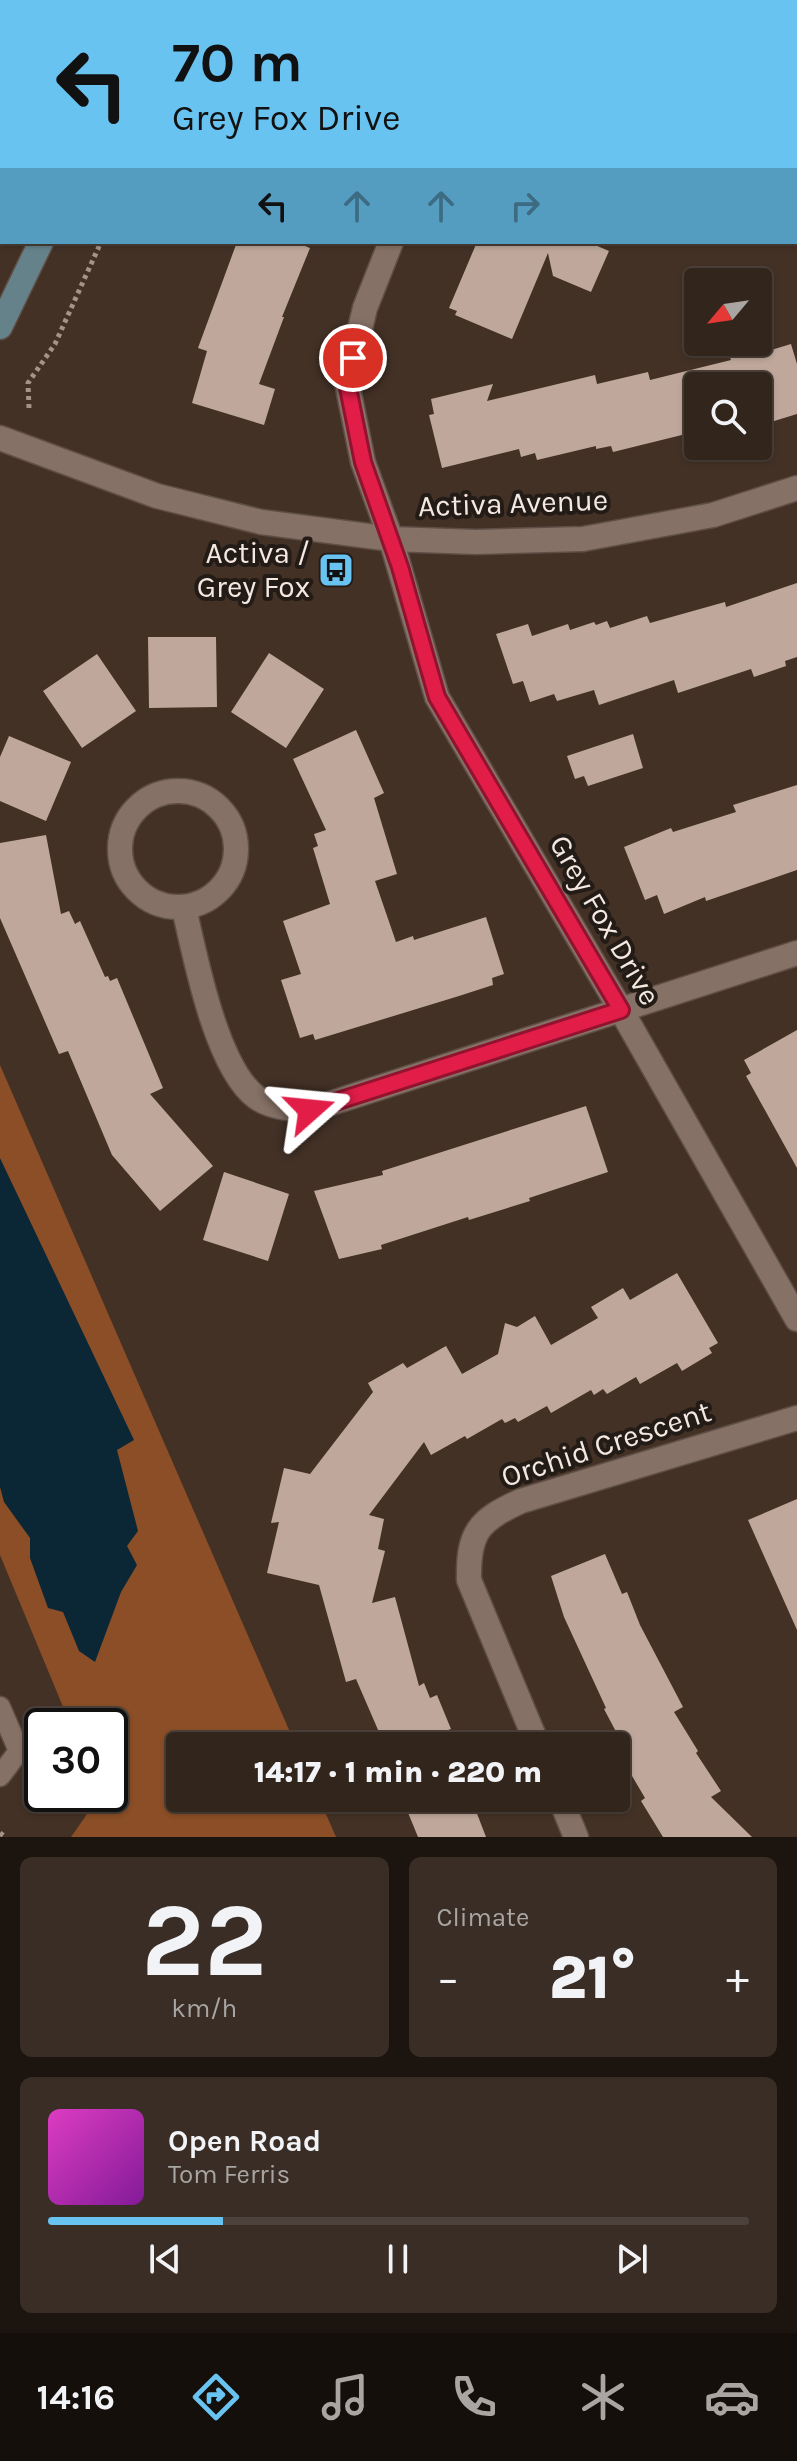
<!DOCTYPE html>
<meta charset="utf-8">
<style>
body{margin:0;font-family:Karla,sans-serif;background:#3a2d25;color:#f1f3f6;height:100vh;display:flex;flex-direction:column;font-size:30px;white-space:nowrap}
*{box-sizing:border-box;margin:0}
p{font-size:26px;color:#a8a5a3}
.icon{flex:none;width:44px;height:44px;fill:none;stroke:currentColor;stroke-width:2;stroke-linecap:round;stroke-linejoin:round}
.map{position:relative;height:1837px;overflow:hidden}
.side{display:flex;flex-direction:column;gap:20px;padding:20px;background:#1c140f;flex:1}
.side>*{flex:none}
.banner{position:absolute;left:0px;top:0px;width:798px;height:244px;box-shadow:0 2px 6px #0004,0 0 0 2px #4d423b;background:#69c3f1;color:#111;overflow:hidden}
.needle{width:52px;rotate:241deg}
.controls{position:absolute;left:684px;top:268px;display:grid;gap:16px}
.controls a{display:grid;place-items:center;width:88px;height:88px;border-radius:8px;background:#32251c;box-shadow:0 2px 6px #0004,0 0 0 2px #4d423b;font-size:40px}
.speed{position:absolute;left:24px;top:1708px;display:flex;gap:16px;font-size:40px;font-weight:700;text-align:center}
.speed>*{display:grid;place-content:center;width:104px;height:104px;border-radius:50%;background:#32251c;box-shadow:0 2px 6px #0004,0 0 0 2px #4d423b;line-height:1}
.speed .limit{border:4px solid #111;border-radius:12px;background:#fff;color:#111}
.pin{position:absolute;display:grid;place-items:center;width:68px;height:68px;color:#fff;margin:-34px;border:4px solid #fff;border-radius:50%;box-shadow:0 2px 8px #0007}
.me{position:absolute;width:88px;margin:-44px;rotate:72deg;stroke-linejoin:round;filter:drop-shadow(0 0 6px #0008)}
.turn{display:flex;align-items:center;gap:28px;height:168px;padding:0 40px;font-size:36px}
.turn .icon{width:104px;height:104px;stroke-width:2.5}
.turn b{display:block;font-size:56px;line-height:68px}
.lanes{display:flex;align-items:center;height:76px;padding:0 40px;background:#0003;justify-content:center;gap:40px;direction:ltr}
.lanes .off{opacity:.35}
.big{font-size:60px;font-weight:800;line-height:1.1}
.side .widget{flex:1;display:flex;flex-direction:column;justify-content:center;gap:12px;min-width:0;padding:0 28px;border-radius:12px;background:#3a2d25}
.side .dial{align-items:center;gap:0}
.dial b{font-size:104px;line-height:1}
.song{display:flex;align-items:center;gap:24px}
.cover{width:96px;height:96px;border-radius:12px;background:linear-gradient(135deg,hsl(310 70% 55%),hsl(290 70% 35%))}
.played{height:8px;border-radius:4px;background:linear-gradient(90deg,#69c3f1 25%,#4d423b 25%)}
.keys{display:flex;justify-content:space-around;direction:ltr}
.heat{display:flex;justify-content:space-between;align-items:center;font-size:44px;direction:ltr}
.side .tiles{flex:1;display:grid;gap:20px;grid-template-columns:1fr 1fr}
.widget:last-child{grid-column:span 2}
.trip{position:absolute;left:166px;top:1732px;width:464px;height:80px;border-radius:8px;background:#32251c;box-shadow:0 2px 6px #0004,0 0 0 2px #4d423b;font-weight:800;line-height:80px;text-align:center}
.menu{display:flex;height:128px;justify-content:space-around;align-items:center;background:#140f0b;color:#a8a5a3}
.menu .icon{width:56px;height:56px}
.menu .on{color:#69c3f1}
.menu b{font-size:36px;color:#f1f3f6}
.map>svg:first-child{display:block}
.green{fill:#8b4e26}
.water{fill:#0b2735}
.building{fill:#bfa89b}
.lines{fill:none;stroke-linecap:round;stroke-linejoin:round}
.lane-casing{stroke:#5e4e46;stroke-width:23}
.street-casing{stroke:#5e4e46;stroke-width:27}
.secondary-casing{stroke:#5e4e46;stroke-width:27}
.path{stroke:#a3948b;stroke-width:5;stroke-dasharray:4 4;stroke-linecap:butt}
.lane{stroke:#867166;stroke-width:20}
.street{stroke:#867166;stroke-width:24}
.secondary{stroke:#65828b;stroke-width:24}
.route-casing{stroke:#92132f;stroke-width:20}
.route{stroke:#e11d48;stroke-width:14}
.labels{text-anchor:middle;stroke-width:8;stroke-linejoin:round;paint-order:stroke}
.street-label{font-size:30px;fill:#f4e8e1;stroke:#231b16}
.poi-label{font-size:30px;fill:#f4e8e1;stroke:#231b16;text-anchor:end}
</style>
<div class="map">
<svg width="797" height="1837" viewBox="0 0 797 1837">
<rect width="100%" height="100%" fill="#433126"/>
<!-- green -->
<path class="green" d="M0 1065 296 1746H180V1798H319L336 1837H71L92 1807 90 1794H110V1726H71L0 1555Z"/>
<!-- water -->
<path class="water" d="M0 1158 134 1440 117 1450 138 1531 127 1546 137 1565 121 1592 95 1662 79 1651 63 1612 48 1608 30 1558V1538L4 1502 0 1487Z"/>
<!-- building -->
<path class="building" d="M237 242H295L310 248 282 317H284L259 384 275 389 264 425 192 403 207 351 198 348Z
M477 242H588L609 251 591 292 553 276 548 253 512 339 455 315 457 311 449 308Z
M791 344 797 364V414L758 426V386H698V431L613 452 611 446 596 449V446L537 460 535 453 521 457 519 449 442 468 429 415 434 414 431 399 493 384 487 401 595 375 597 384 648 372 650 380 731 360 728 353 753 347 755 355Z
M797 583V657L785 661 786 666 754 677 751 669 678 693 674 680 599 705 594 690 557 701 554 694 530 702 523 681 513 684 496 634 528 624 532 636 568 624 570 630 594 622 596 625 607 621 610 628 647 616 650 623 725 602 726 607Z
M148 637H216L217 707 149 708Z
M269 653 324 689 286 748 231 712Z
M97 654 136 711 82 748 43 691Z
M356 730 384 793 374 798 397 874 375 881 396 942 413 936 414 940 486 917 504 974 492 978 493 985 459 996 315 1040 313 1034 300 1038 281 980 301 974 283 921 330 904 313 848 318 846 314 834 326 830 293 759Z
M633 734 643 768 588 786 584 776 575 779 567 756Z
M9 736 71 762 46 821 0 801V757Z
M797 785V870L706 901 705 897 664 914 657 895 645 900 624 847 671 828 673 832 736 812 733 805Z
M46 835 61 914 69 911 75 924 80 921 105 977 108 976 110 981 117 978 163 1088 150 1094 213 1166 160 1211 112 1155 68 1051 59 1054 0 918V843Z
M797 1030V1168L746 1076 751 1073 744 1060Z
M586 1106 608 1172 529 1198 530 1201 469 1220 468 1217 381 1245 382 1249 339 1259 314 1191 383 1175 382 1171Z
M224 1172 289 1194 268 1261 203 1240Z
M677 1273 718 1343 709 1348 712 1353 682 1371 677 1363 640 1384 636 1377 607 1394 603 1389 594 1395 591 1390 551 1413 547 1406 518 1422 515 1418 505 1423 502 1419 467 1439 465 1436 431 1455 424 1442 369 1515 384 1519 378 1549 385 1551 372 1603 395 1597 419 1686 424 1683 430 1698 437 1695 451 1729 445 1731 451 1746H385L356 1679 346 1682 319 1585 267 1573 279 1522 271 1523 284 1468 310 1474 373 1392 368 1383 403 1363 407 1368 446 1346 462 1374 498 1354 505 1323 517 1327 535 1316 551 1345 598 1318 591 1307 623 1288 630 1300Z
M797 1499V1630L748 1520Z
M605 1554 622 1594 627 1592 640 1625 683 1707 674 1712 698 1751 696 1753 721 1791 711 1797 752 1837H663L641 1801 645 1798 625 1764 631 1760 604 1709 606 1708 564 1617 551 1576Z
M402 1798H471L486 1837H418Z"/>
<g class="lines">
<defs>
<path id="lane" d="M0 1707 19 1751 0 1776"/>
<path id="street" d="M792 0 797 2
M486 2 487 0
M391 242 365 308 347 383 363 462 391 539 437 697 621 1010 797 1319
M0 438 157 496 261 522 391 539 476 542 583 539 713 515 797 488
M120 849a58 58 0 1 1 116 0a58 58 0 1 1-116 0Z
M184 908C195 956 216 1067 256 1097 271 1108 293 1109 310 1110L797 953
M538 1746 469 1580C468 1532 479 1520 521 1501L797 1418
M560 1798 576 1837"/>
<path id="secondary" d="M102 2 103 0
M158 2 159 0
M0 208 2 204
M0 327 41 242"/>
</defs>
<!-- lane casing -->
<use href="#lane" class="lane-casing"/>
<!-- street casing -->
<use href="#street" class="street-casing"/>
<!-- secondary casing -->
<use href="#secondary" class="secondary-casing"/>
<!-- path -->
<path class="path" d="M53 2 55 0
M210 2 211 0
M0 105 2 101
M29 408 28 383 55 344 101 242
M0 1833 5 1837"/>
<!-- lane -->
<use href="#lane" class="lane"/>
<!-- street -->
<use href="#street" class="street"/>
<!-- secondary -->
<use href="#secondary" class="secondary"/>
</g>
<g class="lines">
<defs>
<path id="route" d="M310 1110 621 1010 437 697 400 567 363 462 347 383 353 358"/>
</defs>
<!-- route casing -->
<use href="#route" class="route-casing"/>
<!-- route -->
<use href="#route" class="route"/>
</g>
<!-- icons -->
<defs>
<symbol id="bus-square" viewBox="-11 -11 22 22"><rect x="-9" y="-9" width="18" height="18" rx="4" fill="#69c3f1" stroke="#231b16"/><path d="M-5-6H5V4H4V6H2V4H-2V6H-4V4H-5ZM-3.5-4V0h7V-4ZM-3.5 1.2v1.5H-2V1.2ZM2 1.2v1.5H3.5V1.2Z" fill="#111"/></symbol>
</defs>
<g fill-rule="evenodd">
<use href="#bus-square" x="316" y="550" width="40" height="40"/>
</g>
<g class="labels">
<!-- street labels -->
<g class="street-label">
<text transform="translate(513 503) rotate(-2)" y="10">Activa Avenue</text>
<text transform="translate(605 920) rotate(60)" y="10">Grey Fox Drive</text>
<text transform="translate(606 1444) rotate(-18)" y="10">Orchid Crescent</text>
</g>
<!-- poi labels -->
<g class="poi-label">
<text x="310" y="563">Activa /<tspan x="310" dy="34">Grey Fox</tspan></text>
</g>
</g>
</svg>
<div class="controls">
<a><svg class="needle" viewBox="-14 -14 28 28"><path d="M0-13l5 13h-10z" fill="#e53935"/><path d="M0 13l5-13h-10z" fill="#a8a5a3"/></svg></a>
<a><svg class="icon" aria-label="search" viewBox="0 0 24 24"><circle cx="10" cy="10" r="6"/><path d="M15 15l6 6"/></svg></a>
</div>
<div class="speed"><div class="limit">30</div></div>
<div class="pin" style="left:353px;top:358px;background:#d93025"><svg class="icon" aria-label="arrive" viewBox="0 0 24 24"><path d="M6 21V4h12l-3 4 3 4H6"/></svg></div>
<svg class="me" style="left:310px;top:1110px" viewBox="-20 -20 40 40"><path d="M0-17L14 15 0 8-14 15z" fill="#e11d48" stroke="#fff" stroke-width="4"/></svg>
<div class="trip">14:17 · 1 min · 220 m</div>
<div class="banner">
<div class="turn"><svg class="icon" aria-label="left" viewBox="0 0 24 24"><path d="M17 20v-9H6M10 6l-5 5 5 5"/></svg><div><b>70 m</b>Grey Fox Drive</div></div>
<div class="lanes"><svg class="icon" aria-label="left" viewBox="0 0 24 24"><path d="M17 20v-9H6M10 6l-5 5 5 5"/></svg><svg class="icon off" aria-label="ahead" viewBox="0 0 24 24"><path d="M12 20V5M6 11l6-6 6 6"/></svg><svg class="icon off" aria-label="ahead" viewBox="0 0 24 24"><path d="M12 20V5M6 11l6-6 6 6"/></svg><svg class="icon off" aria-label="right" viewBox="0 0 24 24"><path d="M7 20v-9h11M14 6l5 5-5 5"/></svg></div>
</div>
</div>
<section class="side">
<div class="tiles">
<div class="widget dial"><b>22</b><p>km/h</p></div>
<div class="widget"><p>Climate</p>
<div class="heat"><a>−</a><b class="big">21°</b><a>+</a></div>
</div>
<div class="widget">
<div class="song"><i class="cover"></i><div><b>Open Road</b><p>Tom Ferris</p></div></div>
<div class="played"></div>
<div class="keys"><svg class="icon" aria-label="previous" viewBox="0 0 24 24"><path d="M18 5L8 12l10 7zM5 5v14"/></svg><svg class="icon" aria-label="pause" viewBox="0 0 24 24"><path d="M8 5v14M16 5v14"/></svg><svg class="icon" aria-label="next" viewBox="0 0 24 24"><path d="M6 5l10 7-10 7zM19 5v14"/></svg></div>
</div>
</div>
</section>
<nav class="menu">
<b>14:16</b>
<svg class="icon on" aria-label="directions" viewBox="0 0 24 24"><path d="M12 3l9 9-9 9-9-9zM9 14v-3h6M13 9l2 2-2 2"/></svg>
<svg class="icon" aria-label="music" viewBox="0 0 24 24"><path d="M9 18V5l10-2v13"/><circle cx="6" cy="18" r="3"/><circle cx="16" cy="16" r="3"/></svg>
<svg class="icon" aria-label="phone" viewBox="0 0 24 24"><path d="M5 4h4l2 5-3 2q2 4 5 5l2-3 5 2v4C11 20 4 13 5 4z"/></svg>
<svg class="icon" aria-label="climate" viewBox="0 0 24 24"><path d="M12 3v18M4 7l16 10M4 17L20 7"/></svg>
<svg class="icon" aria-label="car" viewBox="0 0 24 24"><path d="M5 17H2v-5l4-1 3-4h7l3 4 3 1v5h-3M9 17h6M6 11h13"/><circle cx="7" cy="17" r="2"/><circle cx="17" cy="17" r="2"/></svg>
</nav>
